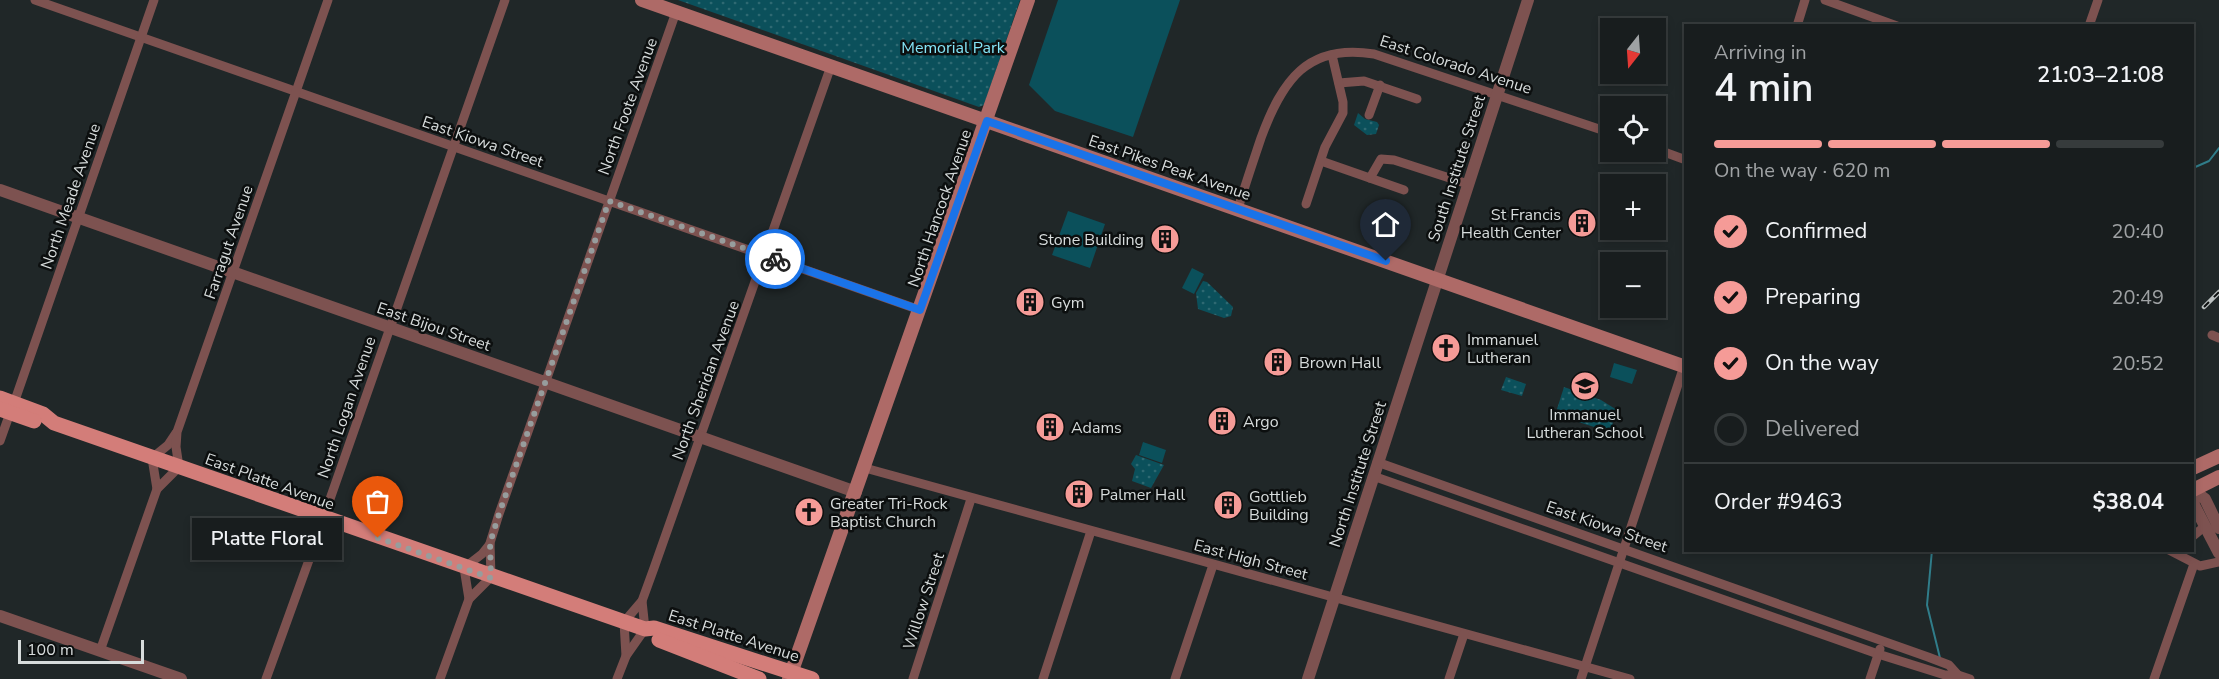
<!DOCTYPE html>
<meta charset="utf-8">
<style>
body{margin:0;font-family:"Nunito Sans",sans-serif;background:#212627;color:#f1f3f6;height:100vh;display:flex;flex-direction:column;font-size:22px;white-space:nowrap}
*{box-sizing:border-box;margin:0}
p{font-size:20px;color:#9fa2a4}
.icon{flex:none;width:33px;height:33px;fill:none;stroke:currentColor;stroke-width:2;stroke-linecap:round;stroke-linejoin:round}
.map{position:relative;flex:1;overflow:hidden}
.side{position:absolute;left:1684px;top:24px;width:510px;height:528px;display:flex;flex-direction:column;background:#181d1e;border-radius:0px;box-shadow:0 3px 9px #0003,0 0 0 2px #363b3c}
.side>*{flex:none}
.needle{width:39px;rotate:197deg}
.controls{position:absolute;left:1600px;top:18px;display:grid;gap:12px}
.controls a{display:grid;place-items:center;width:66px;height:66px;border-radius:0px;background:#181d1e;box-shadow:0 3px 9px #0003,0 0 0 2px #363b3c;font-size:30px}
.scale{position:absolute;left:18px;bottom:15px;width:126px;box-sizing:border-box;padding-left:6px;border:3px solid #d7dcdc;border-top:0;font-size:16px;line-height:21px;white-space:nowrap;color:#d7dcdc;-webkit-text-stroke:4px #0c0f0f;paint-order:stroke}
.pin{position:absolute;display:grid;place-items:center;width:51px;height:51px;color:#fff;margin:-62px -26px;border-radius:50% 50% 50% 0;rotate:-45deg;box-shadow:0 0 6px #0007}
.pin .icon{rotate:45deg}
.courier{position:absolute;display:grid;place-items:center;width:60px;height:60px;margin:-30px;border:4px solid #1a73e8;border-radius:50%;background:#fff;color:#222;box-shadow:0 2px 8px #0007}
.bubble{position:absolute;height:42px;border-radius:0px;background:#181d1e;box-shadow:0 3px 9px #0003,0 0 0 2px #363b3c;font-size:20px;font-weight:600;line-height:42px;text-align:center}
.summary em{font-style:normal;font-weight:600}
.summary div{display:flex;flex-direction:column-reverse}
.summary{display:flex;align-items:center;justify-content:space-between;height:102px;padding:0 30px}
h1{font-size:39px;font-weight:600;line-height:45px}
.bar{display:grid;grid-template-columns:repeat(4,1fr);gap:9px 6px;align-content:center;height:72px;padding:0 30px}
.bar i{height:8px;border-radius:4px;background:#363b3c}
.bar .current{background:#f59b97}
.bar p{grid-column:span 4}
.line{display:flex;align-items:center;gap:15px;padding:0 30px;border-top:2px solid #363b3c}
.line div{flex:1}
ol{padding:0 30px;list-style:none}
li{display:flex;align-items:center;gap:18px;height:66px}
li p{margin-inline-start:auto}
li .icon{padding:6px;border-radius:50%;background:#f59b97;color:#111;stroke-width:4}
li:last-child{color:#9fa2a4}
li i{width:33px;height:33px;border:3px solid #363b3c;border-radius:50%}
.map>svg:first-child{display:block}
</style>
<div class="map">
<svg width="2219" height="679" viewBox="0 0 2219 679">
<defs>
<pattern id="grass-dots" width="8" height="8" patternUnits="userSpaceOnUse" patternTransform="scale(1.5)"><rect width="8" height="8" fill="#0b505b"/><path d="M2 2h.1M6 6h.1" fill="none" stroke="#2e6972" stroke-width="1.8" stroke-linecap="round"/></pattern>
</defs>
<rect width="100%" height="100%" fill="#202728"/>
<!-- grass -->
<g fill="url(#grass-dots)">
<polygon points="678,0 1020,0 984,105 979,107"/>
<polygon points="1358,113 1365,119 1377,122 1379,125 1376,134 1367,135 1354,125"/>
<polygon points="1203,281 1207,282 1233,307 1231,316 1224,318 1198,309 1196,293"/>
<polygon points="1506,377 1526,384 1522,396 1501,390"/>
<polygon points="1564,387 1601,400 1617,410 1610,432 1569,419 1557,409"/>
<polygon points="1136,455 1164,465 1151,488 1132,481 1135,469 1131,464"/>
</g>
<!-- pitch -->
<g fill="#0b505b">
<polygon points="1058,0 1180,0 1133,137 1055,111 1029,85"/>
<polygon points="1068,211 1105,224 1090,268 1052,255"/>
<polygon points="1192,268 1204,274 1194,294 1182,288"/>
<polygon points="1614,363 1637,370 1632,384 1610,377"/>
<polygon points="1143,442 1166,450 1162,463 1139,455"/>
</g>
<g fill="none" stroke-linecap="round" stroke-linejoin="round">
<!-- stream -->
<g stroke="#307d8a" stroke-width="2">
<polyline points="2193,168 2209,161 2219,148"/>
<polyline points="1932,550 1927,605 1940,658"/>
</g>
<!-- minor -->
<g stroke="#7d5250" stroke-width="9">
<polyline points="35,0 920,310"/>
<polyline points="1825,0 1897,26"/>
<polyline points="1797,26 1805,0"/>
<polyline points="2089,26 2098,0"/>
<polyline points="1339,83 1364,81 1417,99"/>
<polyline points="1369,115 1380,85"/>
<polyline points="1656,149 1686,160"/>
<polyline points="1321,161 1404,190"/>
<polyline points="1370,178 1381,159 1394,160 1468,184"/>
<polyline points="1306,204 1325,147 1343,113 1343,102 1332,55"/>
<path d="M1238,209C1245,185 1253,162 1261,138C1282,81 1307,43 1374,54L1611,133"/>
<polyline points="2212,335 2219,338"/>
<polyline points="14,403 154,0"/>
<polyline points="0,441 10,413"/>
<polyline points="1377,462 1928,657 1949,665 1958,675"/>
<polyline points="865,468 1630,679"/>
<polyline points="1373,476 1878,654 1945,675 1958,675 1970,679"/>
<polyline points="157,489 152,458 168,445 176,433"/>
<polyline points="313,515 313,546"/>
<polyline points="323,519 505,0"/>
<polyline points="2193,536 2204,527 2211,530"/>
<polyline points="2169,550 2200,566 2219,562"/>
<polyline points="469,599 464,568 482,554 490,544"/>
<polyline points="100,651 157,489 179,467 176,447 177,432 328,0"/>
<polyline points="626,656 624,622 642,601 654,568 831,66"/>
<polyline points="266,679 313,549 334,522"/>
<polyline points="440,679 469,599 491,577 490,543 499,514 676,12"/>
<polyline points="617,679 626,656 645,629 642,601"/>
<polyline points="913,679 971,499"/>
<polyline points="1043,679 1091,531"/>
<polyline points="1175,679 1213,565"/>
<polyline points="1449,679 1464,634"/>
<polyline points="1581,679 1686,360"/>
<polyline points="1870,679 1880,649"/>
<polyline points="2154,679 2194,564"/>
</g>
<!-- tertiary -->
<g stroke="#7d5250" stroke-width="12">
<polyline points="0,190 856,492"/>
<polyline points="2193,489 2194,505 2219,553"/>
<polyline points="2193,490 2205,499 2219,528"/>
<polyline points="0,616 181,679"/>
<polyline points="1308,679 1528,0"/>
</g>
<!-- secondary -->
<g stroke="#ae6a67" stroke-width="14">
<polyline points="642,0 1686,367"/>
<polyline points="2193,468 2219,456"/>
<polyline points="2193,490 2219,477"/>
<polyline points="789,679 1028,0"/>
</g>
<!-- primary -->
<g stroke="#d37d79" stroke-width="15">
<polyline points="0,398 43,414 54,423 645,629 654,628 812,679"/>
<polyline points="0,409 34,421"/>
<polyline points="659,640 759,679"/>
</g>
<!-- rail casing -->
<g stroke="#bbc1c1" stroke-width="4.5">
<polyline id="rail" points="2204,307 2219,292"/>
</g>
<!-- rail -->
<use href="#rail" stroke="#0c0f0f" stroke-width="2" stroke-dasharray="7" stroke-linecap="butt"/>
</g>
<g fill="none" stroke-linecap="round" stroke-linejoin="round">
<!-- done -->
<polyline stroke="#979d9d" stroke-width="6" stroke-dasharray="0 10.8" points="378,538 491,578 490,543 499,514 609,201 775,259"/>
<!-- route -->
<polyline stroke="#1a73e8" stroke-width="8" points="775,259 920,310 987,121 1386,261"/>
</g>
<!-- icons -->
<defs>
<g id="building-disc" transform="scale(1.5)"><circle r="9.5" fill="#f59b97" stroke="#0c0f0f"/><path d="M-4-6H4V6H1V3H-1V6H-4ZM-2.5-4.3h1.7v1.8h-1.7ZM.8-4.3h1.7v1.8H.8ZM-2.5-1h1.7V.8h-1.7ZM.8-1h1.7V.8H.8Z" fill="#111"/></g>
<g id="church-disc" transform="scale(1.5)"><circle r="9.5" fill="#f59b97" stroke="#0c0f0f"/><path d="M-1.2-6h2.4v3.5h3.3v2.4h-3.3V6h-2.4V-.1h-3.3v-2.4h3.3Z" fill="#111"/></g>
<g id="school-disc" transform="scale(1.5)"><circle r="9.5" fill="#f59b97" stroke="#0c0f0f"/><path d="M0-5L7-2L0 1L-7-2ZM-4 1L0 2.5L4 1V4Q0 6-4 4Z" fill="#111"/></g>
</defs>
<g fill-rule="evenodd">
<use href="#building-disc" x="1582" y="223"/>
<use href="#building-disc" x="1165" y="239"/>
<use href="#building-disc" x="1030" y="302"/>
<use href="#church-disc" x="1446" y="348"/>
<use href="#building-disc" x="1278" y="362"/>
<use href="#school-disc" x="1585" y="386"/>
<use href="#building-disc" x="1222" y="421"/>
<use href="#building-disc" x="1050" y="427"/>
<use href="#building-disc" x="1079" y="494"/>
<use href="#building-disc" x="1228" y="505"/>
<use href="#church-disc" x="809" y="512"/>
</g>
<g text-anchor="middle" stroke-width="5" stroke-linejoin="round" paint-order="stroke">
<!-- park labels -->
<g font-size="16" fill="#85e6f8" stroke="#0c0f0f">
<text x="953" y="53">Memorial Park</text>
</g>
<!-- street labels -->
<g font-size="16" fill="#d7dcdc" stroke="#0c0f0f">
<text transform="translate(1456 64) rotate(18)" y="6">East Colorado Avenue</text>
<text transform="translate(627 106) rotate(-70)" y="6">North Foote Avenue</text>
<text transform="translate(483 141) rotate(19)" y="6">East Kiowa Street</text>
<text transform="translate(1170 167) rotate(19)" y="6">East Pikes Peak Avenue</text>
<text transform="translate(1456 168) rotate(-72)" y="6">South Institute Street</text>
<text transform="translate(70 196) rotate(-71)" y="6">North Meade Avenue</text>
<text transform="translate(939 208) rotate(-71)" y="6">North Hancock Avenue</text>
<text transform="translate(228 242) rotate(-71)" y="6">Farragut Avenue</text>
<text transform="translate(434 326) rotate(19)" y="6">East Bijou Street</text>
<text transform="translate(705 380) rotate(-70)" y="6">North Sheridan Avenue</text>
<text transform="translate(346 407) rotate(-71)" y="6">North Logan Avenue</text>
<text transform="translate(1357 474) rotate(-72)" y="6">North Institute Street</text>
<text transform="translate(270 481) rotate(20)" y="6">East Platte Avenue</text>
<text transform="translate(1607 526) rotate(19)" y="6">East Kiowa Street</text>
<text transform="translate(1251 559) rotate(15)" y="6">East High Street</text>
<text transform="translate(923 601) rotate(-72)" y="6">Willow Street</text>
<text transform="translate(734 635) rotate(18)" y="6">East Platte Avenue</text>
</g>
<!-- poi labels -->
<g font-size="16" fill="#d7dcdc" stroke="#0c0f0f" text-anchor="start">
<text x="1561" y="220" text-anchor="end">St Francis<tspan x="1561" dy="18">Health Center</tspan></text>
<text x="1144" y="245" text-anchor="end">Stone Building</text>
<text x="1051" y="308">Gym</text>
<text x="1467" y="345">Immanuel<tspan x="1467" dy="18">Lutheran</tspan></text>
<text x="1299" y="368">Brown Hall</text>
<text x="1585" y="420" text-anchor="middle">Immanuel<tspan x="1585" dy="18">Lutheran School</tspan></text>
<text x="1243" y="427">Argo</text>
<text x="1071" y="433">Adams</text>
<text x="1100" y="500">Palmer Hall</text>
<text x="1249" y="502">Gottlieb<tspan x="1249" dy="18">Building</tspan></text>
<text x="830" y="509">Greater Tri-Rock<tspan x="830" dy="18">Baptist Church</tspan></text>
</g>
</g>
</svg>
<div class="controls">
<a><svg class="needle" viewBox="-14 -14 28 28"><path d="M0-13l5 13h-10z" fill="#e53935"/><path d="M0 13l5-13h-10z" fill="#9fa2a4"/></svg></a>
<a><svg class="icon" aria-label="locate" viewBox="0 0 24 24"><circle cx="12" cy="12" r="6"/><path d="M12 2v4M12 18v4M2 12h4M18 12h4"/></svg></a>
<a>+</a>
<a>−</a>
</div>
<div class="scale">100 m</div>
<div class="pin" style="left:378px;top:538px;background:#ea580c"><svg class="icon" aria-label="bag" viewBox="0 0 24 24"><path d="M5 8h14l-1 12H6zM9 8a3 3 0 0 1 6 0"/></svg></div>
<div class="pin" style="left:1386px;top:261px;background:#1f2937"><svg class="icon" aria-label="home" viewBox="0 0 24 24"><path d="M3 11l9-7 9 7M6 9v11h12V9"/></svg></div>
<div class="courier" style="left:775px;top:259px"><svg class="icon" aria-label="bike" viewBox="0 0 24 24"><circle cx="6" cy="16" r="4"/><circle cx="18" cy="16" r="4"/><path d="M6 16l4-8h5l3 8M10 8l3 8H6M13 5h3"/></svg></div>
<div class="bubble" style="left:192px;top:518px;width:150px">Platte Floral</div>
<section class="side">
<div class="summary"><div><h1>4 min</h1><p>Arriving in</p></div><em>21:03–21:08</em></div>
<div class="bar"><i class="current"></i><i class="current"></i><i class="current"></i><i></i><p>On the way · 620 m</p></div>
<ol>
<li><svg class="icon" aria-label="check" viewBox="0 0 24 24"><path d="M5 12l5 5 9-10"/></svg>Confirmed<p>20:40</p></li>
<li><svg class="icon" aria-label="check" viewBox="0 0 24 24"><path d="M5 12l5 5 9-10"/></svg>Preparing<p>20:49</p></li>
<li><svg class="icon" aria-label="check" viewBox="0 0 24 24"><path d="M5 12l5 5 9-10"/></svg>On the way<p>20:52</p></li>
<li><i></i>Delivered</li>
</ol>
<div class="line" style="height:78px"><div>Order #9463</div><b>$38.04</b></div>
</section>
</div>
